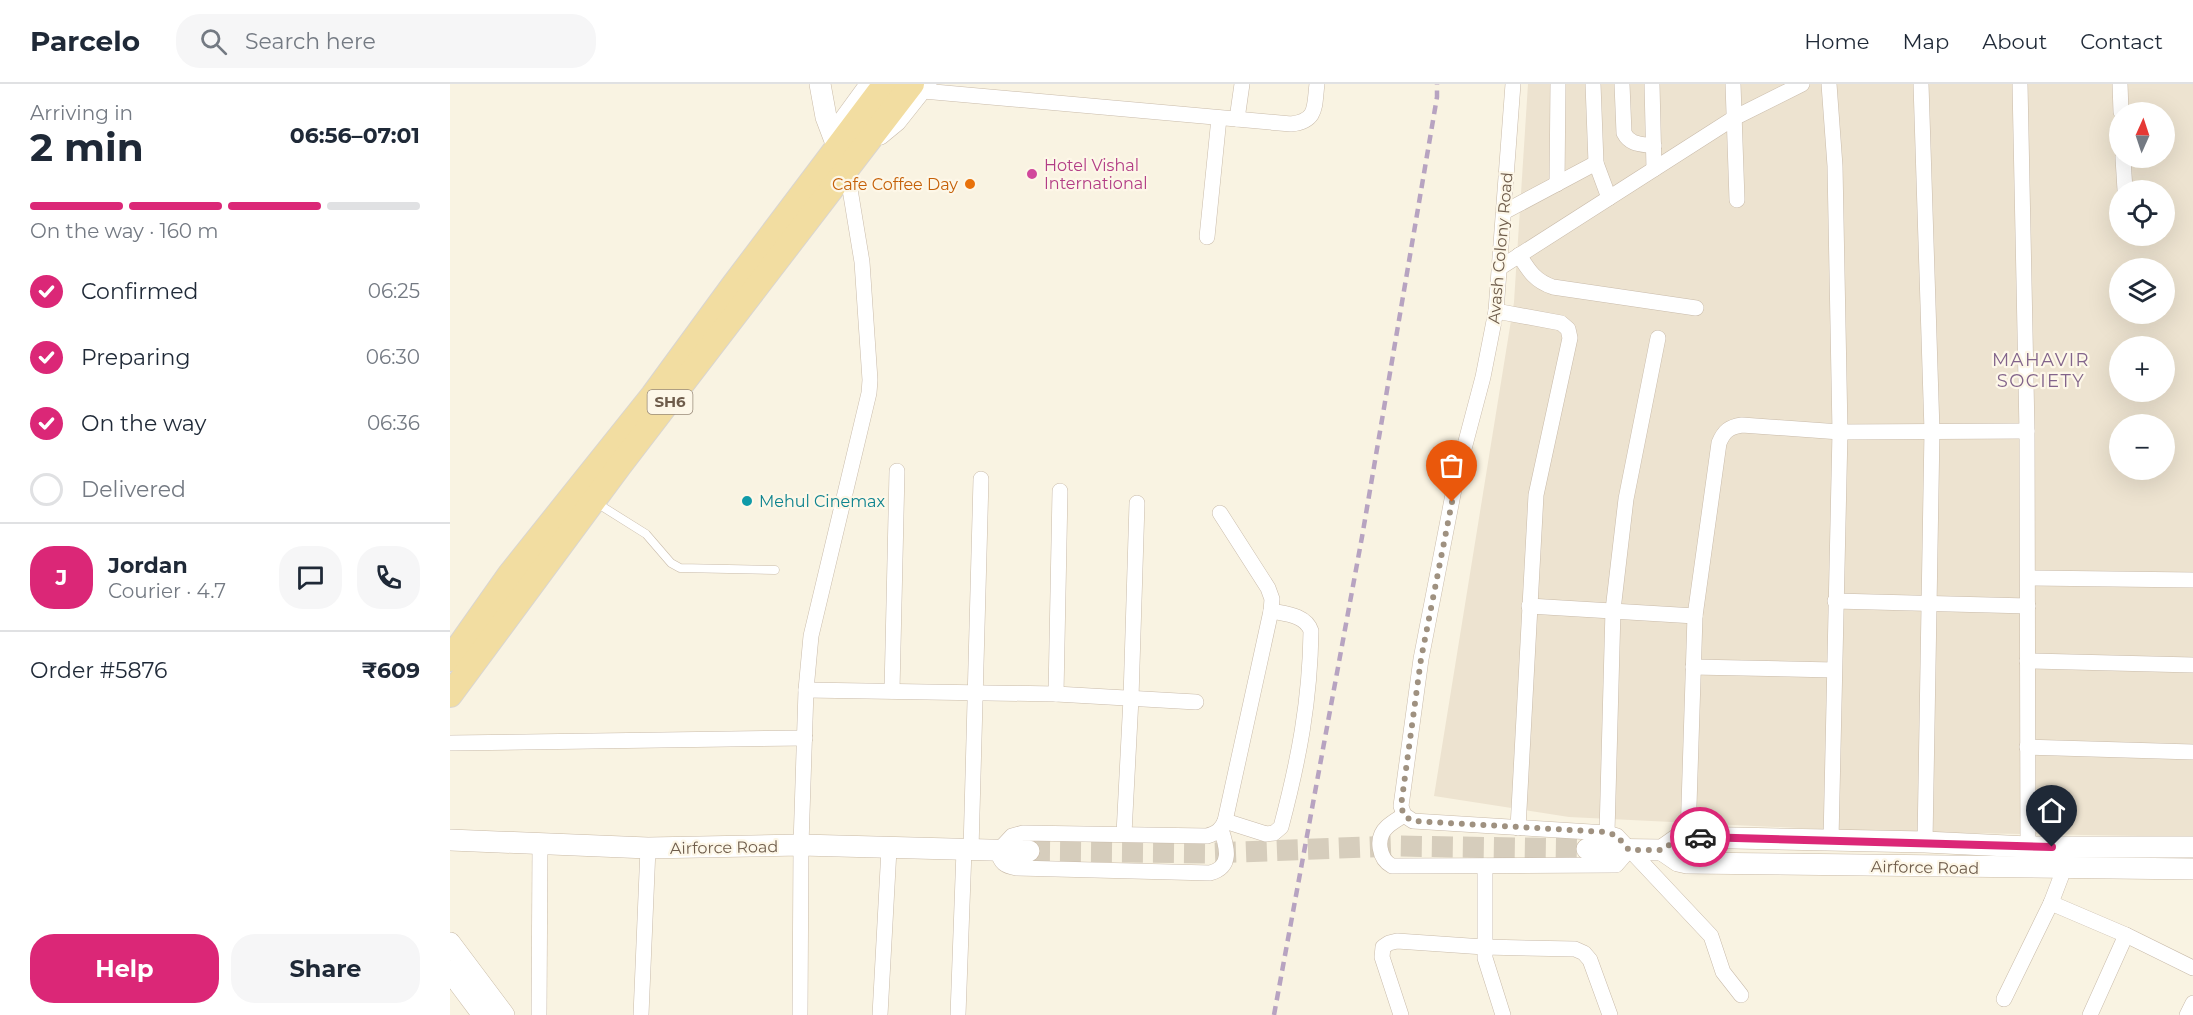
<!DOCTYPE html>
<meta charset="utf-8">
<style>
body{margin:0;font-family:Montserrat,sans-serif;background:#f6f6f7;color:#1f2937;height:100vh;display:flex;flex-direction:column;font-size:22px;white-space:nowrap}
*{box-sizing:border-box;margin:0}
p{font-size:20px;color:#747a83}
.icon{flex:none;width:33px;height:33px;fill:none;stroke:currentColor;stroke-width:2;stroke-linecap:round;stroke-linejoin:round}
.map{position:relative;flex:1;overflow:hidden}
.details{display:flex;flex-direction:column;background:#fff;width:450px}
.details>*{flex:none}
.needle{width:39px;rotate:3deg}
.tools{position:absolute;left:1659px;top:18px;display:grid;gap:12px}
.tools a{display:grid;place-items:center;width:66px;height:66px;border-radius:50%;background:#fff;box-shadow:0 6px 24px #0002;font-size:30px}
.pin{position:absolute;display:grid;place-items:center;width:51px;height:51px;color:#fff;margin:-62px -26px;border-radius:50% 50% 50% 0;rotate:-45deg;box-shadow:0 0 6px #0007}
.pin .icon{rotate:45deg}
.courier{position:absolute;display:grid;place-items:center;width:60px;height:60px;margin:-30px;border:4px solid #db2777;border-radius:50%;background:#fff;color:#222;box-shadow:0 2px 8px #0007}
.head em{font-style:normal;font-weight:700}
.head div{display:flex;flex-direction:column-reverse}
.head{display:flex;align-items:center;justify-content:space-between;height:102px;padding:0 30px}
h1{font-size:39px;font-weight:700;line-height:45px}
.bar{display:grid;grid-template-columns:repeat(4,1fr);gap:9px 6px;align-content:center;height:72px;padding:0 30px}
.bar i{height:8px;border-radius:4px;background:#e0e1e3}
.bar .selected{background:#db2777}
.bar p{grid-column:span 4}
.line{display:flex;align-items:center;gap:15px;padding:0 30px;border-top:2px solid #e0e1e3}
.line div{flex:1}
.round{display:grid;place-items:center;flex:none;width:63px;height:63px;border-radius:24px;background:#f6f6f7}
ol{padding:0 30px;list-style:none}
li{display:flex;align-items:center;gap:18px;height:66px}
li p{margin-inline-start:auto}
li .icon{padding:6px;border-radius:50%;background:#db2777;color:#fff;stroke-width:4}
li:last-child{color:#747a83}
li i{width:33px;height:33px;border:3px solid #e0e1e3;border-radius:50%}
.action{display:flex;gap:12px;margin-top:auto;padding:12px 30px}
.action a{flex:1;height:69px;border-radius:24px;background:#db2777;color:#fff;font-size:24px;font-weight:700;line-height:69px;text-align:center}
.action a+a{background:#f6f6f7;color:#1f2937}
header{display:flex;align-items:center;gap:36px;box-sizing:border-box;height:84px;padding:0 30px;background:#fff;border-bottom:2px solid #e0e1e3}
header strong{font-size:28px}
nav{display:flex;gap:33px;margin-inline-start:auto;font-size:21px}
.search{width:420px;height:54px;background:#f6f6f7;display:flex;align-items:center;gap:15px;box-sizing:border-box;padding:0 21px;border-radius:24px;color:#747a83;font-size:22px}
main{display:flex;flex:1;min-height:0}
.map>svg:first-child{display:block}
</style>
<header>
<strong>Parcelo</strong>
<div class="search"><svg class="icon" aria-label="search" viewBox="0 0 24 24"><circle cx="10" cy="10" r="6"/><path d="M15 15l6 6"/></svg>Search here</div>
<nav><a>Home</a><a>Map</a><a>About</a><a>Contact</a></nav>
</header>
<main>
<section class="details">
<div class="head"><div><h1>2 min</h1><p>Arriving in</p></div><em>06:56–07:01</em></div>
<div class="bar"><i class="selected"></i><i class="selected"></i><i class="selected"></i><i></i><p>On the way · 160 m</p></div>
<ol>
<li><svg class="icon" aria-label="check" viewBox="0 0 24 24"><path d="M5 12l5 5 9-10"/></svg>Confirmed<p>06:25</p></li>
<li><svg class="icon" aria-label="check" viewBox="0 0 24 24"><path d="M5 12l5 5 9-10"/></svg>Preparing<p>06:30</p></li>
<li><svg class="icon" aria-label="check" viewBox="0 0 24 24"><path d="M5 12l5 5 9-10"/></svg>On the way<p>06:36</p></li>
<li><i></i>Delivered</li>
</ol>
<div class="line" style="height:108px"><b class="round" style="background:#db2777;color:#fff">J</b><div><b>Jordan</b><p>Courier · 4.7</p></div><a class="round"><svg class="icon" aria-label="chat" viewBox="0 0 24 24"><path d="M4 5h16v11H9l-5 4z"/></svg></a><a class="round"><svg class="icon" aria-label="phone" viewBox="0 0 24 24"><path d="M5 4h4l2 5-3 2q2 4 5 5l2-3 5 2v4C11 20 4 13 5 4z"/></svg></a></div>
<div class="line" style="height:78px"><div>Order #5876</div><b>₹609</b></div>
<div class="action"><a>Help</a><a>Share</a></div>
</section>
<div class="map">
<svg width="1743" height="931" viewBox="0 0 1743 931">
<rect width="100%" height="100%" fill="#f9f3e2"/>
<!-- residential -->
<path fill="#ede3d0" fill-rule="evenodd" d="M1078,0H1743V753L1410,747L1119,733L984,712L1064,218ZM1670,28H1714V74H1670ZM1670,106H1714V152H1670ZM1670,184H1714V230H1670ZM1670,262H1714V308H1670ZM1670,340H1714V386H1670Z"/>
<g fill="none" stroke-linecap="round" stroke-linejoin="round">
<!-- secondary-tunnel -->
<polyline stroke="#d6cdbc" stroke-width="21" stroke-dasharray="21 10" stroke-linecap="butt" points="579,767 763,769 943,762 1137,765"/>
<!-- lane casing -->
<g stroke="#c9bbaa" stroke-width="9">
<polyline id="lane" points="145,418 196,450 221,479 230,484 325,486"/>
</g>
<!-- street casing -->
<g stroke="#c9bbaa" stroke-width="16">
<g id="street">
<polyline points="1063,0 1046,227 1033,293 1006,395 971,575 951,722 954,731 963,737 1157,749 1167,752 1261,852 1273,888 1291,911"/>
<polyline points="1143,0 1146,79 1159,114"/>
<path d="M1172,0L1174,49C1180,61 1191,60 1204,62"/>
<polyline points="1202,0 1204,85"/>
<polyline points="1283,0 1287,116"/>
<polyline points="1379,0 1385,82 1390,348 1381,756"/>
<polyline points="1471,0 1482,347 1475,758"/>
<polyline points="1570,0 1577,347 1578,771"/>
<polyline points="1670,0 1671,28"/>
<path d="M473,7L841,40C868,37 864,22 867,0"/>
<polyline points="787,35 792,0"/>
<polyline points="382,48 417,0"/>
<polyline points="431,53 448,39 479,0"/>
<polyline points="1673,74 1675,106"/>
<polyline points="1107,100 1108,0"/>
<polyline points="1054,128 1146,79"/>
<polyline points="757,153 769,34"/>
<path d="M1069,171C1079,187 1085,197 1103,203L1246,224"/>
<polyline points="1051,183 1284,34 1352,0"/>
<polyline points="1046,227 1111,239 1118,245 1120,254 1086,411 1068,744"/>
<path d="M770,429L818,504L822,515L821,527L775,737C771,746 767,749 757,752L573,749L562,752L548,767C550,779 555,782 567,784L760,789C783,783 777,763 771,745"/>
<polyline points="1578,494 1743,496"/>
<polyline points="1385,517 1578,522"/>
<polyline points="1079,522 1245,532"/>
<polyline points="1577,577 1743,581"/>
<polyline points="1243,583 1384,586"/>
<polyline points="356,606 606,610 746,618"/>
<polyline points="442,607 447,387"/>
<polyline points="606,610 610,407"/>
<polyline points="0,659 355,654"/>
<polyline points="1577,663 1743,668"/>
<path d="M954,731C948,735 941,739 937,743C925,754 929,775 942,782L1166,781L1179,766"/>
<path d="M775,737L816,750L824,749L831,743C849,675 860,617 861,547C856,531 836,530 821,527"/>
<polyline points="1157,749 1163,526 1176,415 1208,254"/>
<polyline points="674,750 681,614 687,419"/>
<path d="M1238,753L1245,532L1269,359C1274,347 1279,343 1292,341L1390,348L1577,347"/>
<polyline points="521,766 531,395"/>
<polyline points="1035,782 1035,874 1053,931"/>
<polyline points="1601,819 1676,851 1743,884"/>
<polyline points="1554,915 1601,819 1614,785"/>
<polyline points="89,931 90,761"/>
<polyline points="191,931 198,764"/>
<polyline points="350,931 351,761 356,606 361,552 419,309 420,296 412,178 397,87"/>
<polyline points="430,931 439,765"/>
<polyline points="508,931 514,766"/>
<polyline points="951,931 932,873 933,863 939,859 947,857 1034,863 1125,865 1134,869 1140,876 1160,931"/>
<polyline points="1640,931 1676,851"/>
<polyline points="1737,931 1743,919"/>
</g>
</g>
<!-- secondary casing -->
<g stroke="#c9baa6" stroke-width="22">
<g id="secondary">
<polyline points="370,0 376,33 387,62"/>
<polyline points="0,756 198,764 351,761 579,767"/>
<polyline points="1137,765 1212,766 1229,754 1238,753 1475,758 1578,763 1743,763"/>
<polyline points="1212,766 1228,777 1237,779 1743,785"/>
<polyline points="0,859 54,931"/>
<polyline points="0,887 33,931"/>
</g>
</g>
<!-- primary casing -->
<g stroke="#d9d5d0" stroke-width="26">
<g id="primary">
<polyline points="0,575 60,490 203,311 282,203 435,0"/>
<polyline points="0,611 170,381 462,0"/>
</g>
</g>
<!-- lane -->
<use href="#lane" stroke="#fff" stroke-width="8"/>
<!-- street -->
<use href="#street" stroke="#fff" stroke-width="15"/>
<!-- secondary -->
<use href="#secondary" stroke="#fff" stroke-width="21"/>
<!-- primary -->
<use href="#primary" stroke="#f2dda1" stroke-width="24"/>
<!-- rail -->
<polyline stroke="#b7a3c1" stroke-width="4.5" stroke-dasharray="9 6" stroke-linecap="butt" points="824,931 912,453 987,13 987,0"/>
</g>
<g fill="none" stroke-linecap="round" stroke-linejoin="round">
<!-- done -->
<polyline stroke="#9f9180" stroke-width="6" stroke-dasharray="0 10.8" points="1002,418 971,575 951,722 954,732 963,737 1156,748 1167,752 1179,766 1212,766 1229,754 1250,753"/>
<!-- route -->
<polyline stroke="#db2777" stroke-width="8" points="1250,753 1602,763"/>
</g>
<!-- markers -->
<circle fill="#d1479c" stroke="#fdf7e8" stroke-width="2" cx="582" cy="90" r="6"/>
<circle fill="#e8710a" stroke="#fdf7e8" stroke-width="2" cx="520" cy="100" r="6"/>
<circle fill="#0f9aa8" stroke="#fdf7e8" stroke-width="2" cx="297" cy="417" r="6"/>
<g text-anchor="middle" stroke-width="4.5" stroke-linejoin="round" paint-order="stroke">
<!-- shield labels -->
<rect fill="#fdf7e8" stroke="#998a7a" stroke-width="1.5" x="197.5" y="306" width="45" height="24" rx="4.5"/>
<g font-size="15" font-weight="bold" fill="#6e5c4b">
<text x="220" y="323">SH6</text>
</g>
<!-- hotel labels -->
<g font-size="16" fill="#b23c85" stroke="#fdf7e8" text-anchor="start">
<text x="594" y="87">Hotel Vishal<tspan x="594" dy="18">International</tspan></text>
</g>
<!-- food labels -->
<g font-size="16" fill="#c56008" stroke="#fdf7e8" text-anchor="end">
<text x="508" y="106">Cafe Coffee Day</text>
</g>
<!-- street labels -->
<g font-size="16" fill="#6e5c4b" stroke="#fdf7e8">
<text transform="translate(1050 164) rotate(-85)" y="6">Avash Colony Road</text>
<text transform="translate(274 763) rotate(-1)" y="6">Airforce Road</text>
<text transform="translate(1475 783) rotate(1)" y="6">Airforce Road</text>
</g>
<!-- culture labels -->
<g font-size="16" fill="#0d838f" stroke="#fdf7e8" text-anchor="start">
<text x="309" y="423">Mehul Cinemax</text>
</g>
<!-- neighbourhood labels -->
<g font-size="18" letter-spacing="1.5" fill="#82648b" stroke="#fdf7e8">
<text x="1591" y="282">MAHAVIR<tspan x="1591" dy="21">SOCIETY</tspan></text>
</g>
</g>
</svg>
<div class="tools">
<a><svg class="needle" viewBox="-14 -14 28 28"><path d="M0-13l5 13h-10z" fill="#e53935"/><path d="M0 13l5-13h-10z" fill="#747a83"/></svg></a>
<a><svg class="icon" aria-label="locate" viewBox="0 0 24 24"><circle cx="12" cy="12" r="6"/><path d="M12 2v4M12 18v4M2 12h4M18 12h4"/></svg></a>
<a><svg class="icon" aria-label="layers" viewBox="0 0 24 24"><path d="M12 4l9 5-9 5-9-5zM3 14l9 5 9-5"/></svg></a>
<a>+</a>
<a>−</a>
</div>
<div class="pin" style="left:1002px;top:418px;background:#ea580c"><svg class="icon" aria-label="bag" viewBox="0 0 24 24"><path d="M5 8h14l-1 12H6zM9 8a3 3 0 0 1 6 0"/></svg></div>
<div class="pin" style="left:1602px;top:763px;background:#1f2937"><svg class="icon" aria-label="home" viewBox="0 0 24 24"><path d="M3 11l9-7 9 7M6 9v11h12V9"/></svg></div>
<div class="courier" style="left:1250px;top:753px"><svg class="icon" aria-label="car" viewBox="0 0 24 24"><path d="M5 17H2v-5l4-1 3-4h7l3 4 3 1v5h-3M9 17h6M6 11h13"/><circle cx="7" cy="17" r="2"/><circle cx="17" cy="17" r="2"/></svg></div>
</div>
</main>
